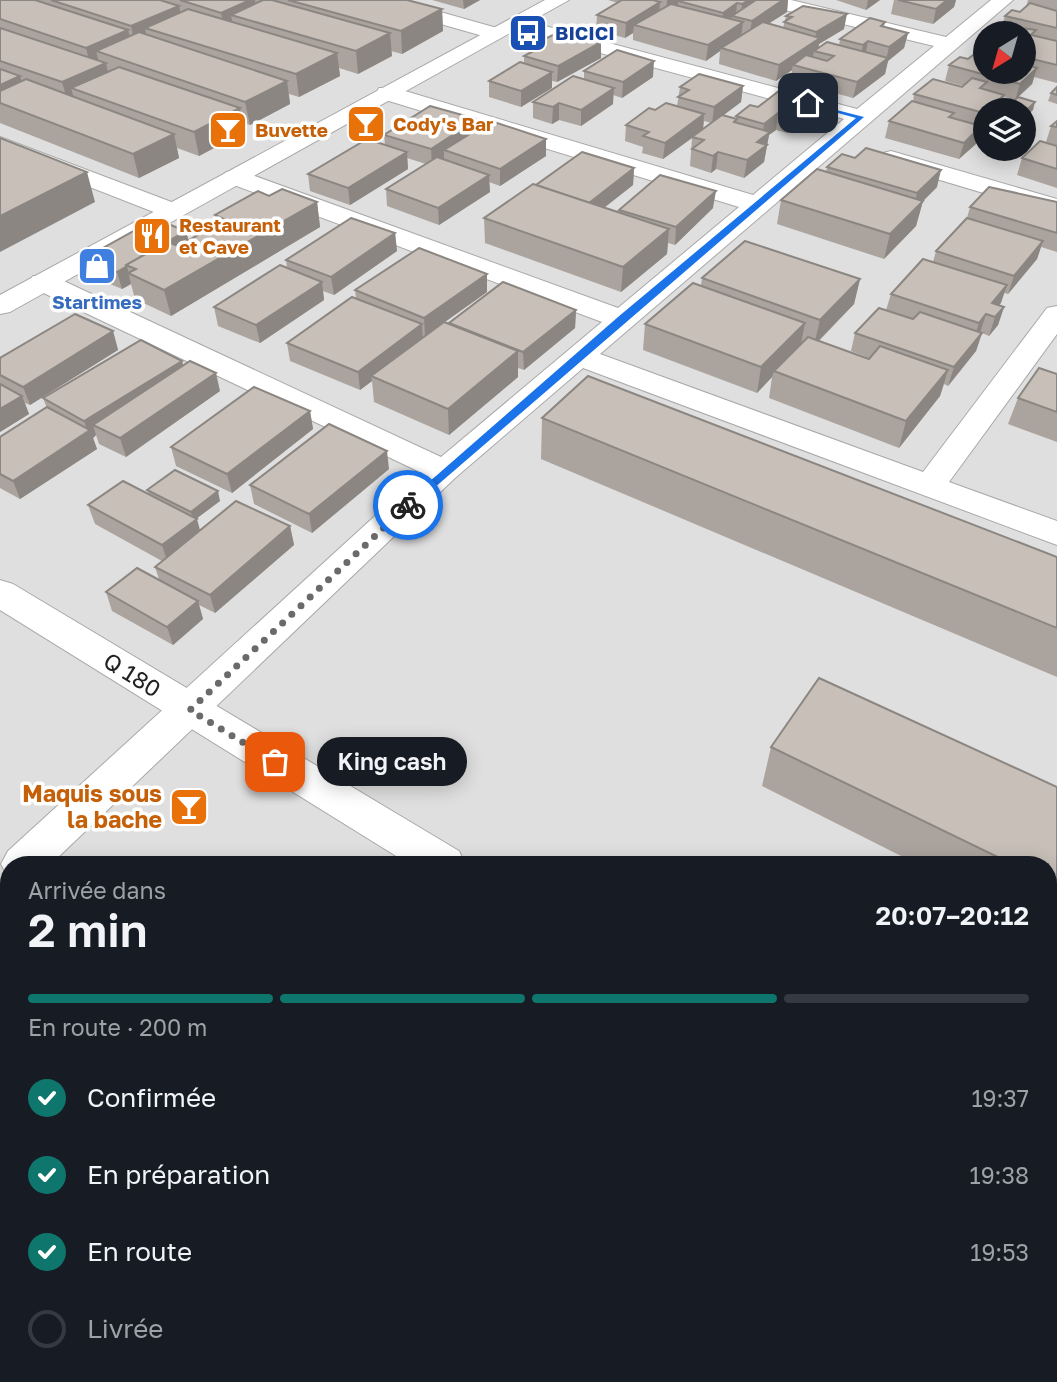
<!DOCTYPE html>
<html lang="fr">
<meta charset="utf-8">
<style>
body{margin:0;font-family:"Golos Text",sans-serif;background:#20242c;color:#f1f3f6;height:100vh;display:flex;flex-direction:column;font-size:26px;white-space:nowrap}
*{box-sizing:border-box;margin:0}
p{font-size:23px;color:#9ea1a6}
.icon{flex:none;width:38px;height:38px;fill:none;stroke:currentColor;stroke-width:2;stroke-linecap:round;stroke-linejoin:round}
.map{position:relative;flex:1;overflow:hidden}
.side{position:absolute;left:0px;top:856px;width:1057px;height:527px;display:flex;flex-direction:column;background:#171b24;border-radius:28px 28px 0 0;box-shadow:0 4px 18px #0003}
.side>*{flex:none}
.needle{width:46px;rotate:217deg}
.buttons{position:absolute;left:973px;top:21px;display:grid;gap:14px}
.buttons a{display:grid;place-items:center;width:63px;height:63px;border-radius:50%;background:#171b24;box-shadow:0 4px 18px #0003;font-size:35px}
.pin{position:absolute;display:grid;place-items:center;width:60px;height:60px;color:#fff;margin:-30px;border-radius:14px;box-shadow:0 4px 10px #0006}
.courier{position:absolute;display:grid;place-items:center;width:70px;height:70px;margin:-35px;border:5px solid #1a73e8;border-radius:50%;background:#fff;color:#222;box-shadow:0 2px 9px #0007}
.bubble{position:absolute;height:49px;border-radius:24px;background:#171b24;box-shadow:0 4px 18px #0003;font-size:23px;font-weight:600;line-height:49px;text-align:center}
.head em{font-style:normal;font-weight:600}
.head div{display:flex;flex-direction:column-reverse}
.head{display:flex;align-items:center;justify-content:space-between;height:119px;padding:0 28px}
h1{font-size:46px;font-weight:600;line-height:52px}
.bar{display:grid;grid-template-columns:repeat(4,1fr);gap:10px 7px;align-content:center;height:84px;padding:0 28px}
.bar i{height:9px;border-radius:5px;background:#363941}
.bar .active{background:#0f766e}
.bar p{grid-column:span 4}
ol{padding:0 28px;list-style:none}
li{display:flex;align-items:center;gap:21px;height:77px}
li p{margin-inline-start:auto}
li .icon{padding:7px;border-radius:50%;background:#0f766e;color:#fff;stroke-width:4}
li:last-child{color:#9ea1a6}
li i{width:38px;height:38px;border:4px solid #363941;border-radius:50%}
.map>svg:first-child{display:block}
</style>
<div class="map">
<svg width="1057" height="1382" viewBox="0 0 1057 1382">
<rect width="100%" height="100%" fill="#f2efe9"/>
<!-- residential -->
<path fill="#e0dfdf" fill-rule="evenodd" d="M0,0H1057V1382H0ZM985,33H1024V72H985ZM985,110H1024V149H985ZM9,864H1048V1374H9Z"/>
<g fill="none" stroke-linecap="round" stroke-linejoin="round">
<!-- minor casing -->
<g stroke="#a9a9a9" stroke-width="2">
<g id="minor">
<polygon points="367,0 398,0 504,30 507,34 497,40 370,4"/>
<polygon points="757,0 791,0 946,37 991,0 1013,0 600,354 923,472 1047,308 1057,306 1057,334 949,482 1057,521 1057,545 583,368 455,478 51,864 9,864 8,877 1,864 8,851 422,473 33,288 29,282 33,276 53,276 441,457 602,322 226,182 223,177 226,172 244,172 618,308 739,207 379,98 376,93 379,88 395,88 753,195 844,119 508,28 505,24 515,18 857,109 934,46 760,4"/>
<polygon points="0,137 182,206 186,211 182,216 164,216 0,152"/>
<polygon points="891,151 1057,199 1057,215 883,163 879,158 883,153"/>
</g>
</g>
<!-- tertiary casing -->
<g stroke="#a9a9a9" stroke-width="2">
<g id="tertiary">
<polygon points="545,0 569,0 10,312 0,314 0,295"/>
<polygon points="0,580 13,584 459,851 465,864 409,864 0,610"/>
<polygon points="1048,1206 1057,1210 1057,1265 1048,1261"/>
<polygon points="341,1374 400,1374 396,1382 337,1382"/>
</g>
</g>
<!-- minor -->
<use href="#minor" fill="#fff" fill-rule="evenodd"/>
<!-- tertiary -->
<use href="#tertiary" fill="#fff" fill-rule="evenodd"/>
</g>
<!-- wall -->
<g fill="#aba49e" fill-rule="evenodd">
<polygon points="0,0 407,0 442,9 443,31 402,54 391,51 392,56 358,74 339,68 340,76 299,97 289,94 290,104 250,125 243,123 244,132 199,156 177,148 179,158 139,178 0,123"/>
<polygon points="432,0 480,0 464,9"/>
<polygon points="608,0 788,0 787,12 768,24 783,28 786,16 844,29 819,44 819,47 839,45 840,39 885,22 884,27 908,33 904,48 888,61 885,74 853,98 791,81 792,70 776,81 719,64 720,51 706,61 633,40 633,33 625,38 596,30 597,15 618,3"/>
<polygon points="836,0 880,0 866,10"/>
<polygon points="894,0 956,0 954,7 933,24 891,14"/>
<polygon points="1028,0 1057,0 1057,83 1034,77 1032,84 1015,100 1004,97 1000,110 985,110 985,125 980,129 977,143 959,159 885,138 889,121 913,102 914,94 963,86 945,81 949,65 968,59 974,54 976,46 985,38 985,72 1024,72 1024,33 1002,25 1005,16 1020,12 1026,7"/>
<polygon points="601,42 601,58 557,82 552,81 552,88 521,107 489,97 489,81 524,63 524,56 534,50 534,44"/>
<polygon points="584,71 653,77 622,98 613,95 613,104 581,126 559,120 552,124 533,118 533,102 584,80"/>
<path d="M743,86L741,102L723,115L736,119V116L758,107L809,115L787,133L776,130L769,135L764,162L744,178L716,169L711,173L690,166L692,138L663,159L642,153L643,147L625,141L626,125L655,110L677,106L680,87ZM704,121L711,123L703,129Z"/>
<polygon points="1057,87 1057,104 1048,101 1051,93"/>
<polygon points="1057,121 1057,188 1017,175 1022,158 1046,142 1051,126"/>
<polygon points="477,130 546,139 546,156 500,186 489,182 490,192 439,225 387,206 386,189 426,164 407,158 408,169 350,205 310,191 308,174 385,145 384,135"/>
<polygon points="827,167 937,187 923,201 916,226 884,259 777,224 781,200 826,172"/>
<polygon points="634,168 633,185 604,208 619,213 619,210 713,208 675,245 668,243 667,254 621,292 485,243 484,218 536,185"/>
<polygon points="269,196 317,202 320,227 171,316 135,299 131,284 122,289 91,276 85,258 186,231 188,240 217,225 215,215"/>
<polygon points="1057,202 1057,252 1041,247 1037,259 1008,294 1004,293 999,305 1004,307 998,325 989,336 982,333 976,351 948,386 944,384 940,396 899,448 769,398 772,377 757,393 643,350 645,324 701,286 702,278 860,279 854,304 819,341 869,359 869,358 851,351 855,333 886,310 891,294 933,262 936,251 967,218 970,207"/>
<polygon points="395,233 397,251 334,295 323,291 324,300 260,343 218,326 214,307 287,268 286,260"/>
<polygon points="355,290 487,292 445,322 449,324 449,323 576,310 575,328 524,370 518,368 518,377 449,435 374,402 372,381 360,390 290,361 287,343 356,298"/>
<polygon points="113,331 118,350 30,405 25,403 29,414 0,432 0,358"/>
<polygon points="182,361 183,366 220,391 126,457 99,444 96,435 93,438 97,449 20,499 0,488 0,437 47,408 43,398"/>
<polygon points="1057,374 1057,442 1008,424 1018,398"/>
<polygon points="310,411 313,429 232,493 176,466 171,447"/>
<polygon points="542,418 1057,557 1057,677 541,459"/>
<polygon points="389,469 312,533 254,504 250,485"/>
<polygon points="147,490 220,501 196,519 200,531 290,526 294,545 215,613 199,605 203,619 173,645 112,611 106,592 159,579 155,567 162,561 95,524 88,505 149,494"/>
<polygon points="771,747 1057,787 1057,935 1048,931 1048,864 917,864 762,786"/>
<polygon points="0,974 9,981 9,1076 0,1069"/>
<polygon points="457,1374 567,1374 563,1382 452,1382"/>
</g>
<!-- shaded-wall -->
<g fill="#8b8681">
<polygon points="250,0 255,0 258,20 231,15 234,31 225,35 221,13"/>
<polygon points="463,0 480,0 464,9"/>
<polygon points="667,0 689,0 678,1 678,7 666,15"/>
<polygon points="749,0 759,0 741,18 742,4"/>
<polygon points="783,0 788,0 787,12 749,36 752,21"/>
<polygon points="868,0 880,0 866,10"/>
<polygon points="947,0 956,0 954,7 933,24 936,9"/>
<polygon points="660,2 659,17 634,25 633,33 625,38 626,23"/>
<polygon points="737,3 736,17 732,16 731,21 721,28 723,13"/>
<polygon points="179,6 184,28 145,28 148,43 136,48 131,26"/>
<polygon points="442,9 443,31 402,54 401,31"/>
<polygon points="847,14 844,29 819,44 818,52 814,51 813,57 793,65 792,70 776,81 779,65 815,41 816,32"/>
<polygon points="743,22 741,38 721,48 720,51 706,61 708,45"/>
<polygon points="128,30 134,53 96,51 100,66 106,63 111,86 71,88 75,102 69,106 62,82 91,69 86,48"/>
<polygon points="390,33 392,56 358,74 356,51"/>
<polygon points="908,33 904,48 888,61 885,74 853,98 857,82 886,60 889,47"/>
<polygon points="868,41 865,57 860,61 863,45"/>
<polygon points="601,42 601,58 557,82 558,66"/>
<polygon points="337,53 340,76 299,97 296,74"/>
<polygon points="654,61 653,77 622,98 623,82"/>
<polygon points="1037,68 1032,84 1015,100 1020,84"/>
<polygon points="552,72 552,88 521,107 521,91"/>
<polygon points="20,76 27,99 0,103 0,85"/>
<polygon points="287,81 290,104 250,125 245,102"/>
<polygon points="743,86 741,102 712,124 714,107"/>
<polygon points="614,88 613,104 581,126 581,110"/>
<polygon points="1004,95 1000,110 988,110"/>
<polygon points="812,99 809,115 787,133 789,116"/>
<polygon points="1035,102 1033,110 1024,119 1024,113"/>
<polygon points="559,103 559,120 552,124 553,107"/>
<polygon points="240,108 244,132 199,156 194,132"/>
<polygon points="985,112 985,125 980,129 977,143 959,159 964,143 981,127"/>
<polygon points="778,113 776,130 769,135 764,162 744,178 747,160 757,142 762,138 764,124"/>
<polygon points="704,114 703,130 663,159 665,143"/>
<polygon points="477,119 477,136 444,150 444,158 432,166 431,149"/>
<polygon points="174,134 179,158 139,178 133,154"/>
<polygon points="546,139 546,156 500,186 500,169"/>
<polygon points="407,152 408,169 350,205 348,188"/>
<polygon points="718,152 716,169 711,173 713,156"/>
<polygon points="634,168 633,185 587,221 587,204"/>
<polygon points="941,170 937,187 923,201 916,226 884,259 890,234 913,211 917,193"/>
<polygon points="87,172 95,202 0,252 0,216"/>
<polygon points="489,175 490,192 439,225 438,208"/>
<polygon points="716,191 713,208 675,245 676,227"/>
<polygon points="317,202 320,227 171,316 164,290"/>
<polygon points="669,229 667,254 621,292 623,267"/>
<polygon points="186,231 191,249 136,269 128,265"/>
<polygon points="395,233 397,251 334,295 331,277"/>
<polygon points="1043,241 1037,259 1008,294 1014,276"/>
<polygon points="127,266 131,284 122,289 117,272"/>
<polygon points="487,274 487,292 425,336 424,318"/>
<polygon points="860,279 854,304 814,345 820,320"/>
<polygon points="322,282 324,300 260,343 256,325"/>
<polygon points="1007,285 1001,303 990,316 992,303"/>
<polygon points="1004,307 998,325 989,336 995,317"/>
<polygon points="576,310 575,328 524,370 523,352"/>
<polygon points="986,314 980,333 973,341 979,323"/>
<polygon points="805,323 800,349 774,371 772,377 757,393 761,367"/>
<polygon points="422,324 423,342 371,376 372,381 360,390 358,372"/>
<polygon points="113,331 118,350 30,405 23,387"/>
<polygon points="982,333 976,351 948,386 954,367"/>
<polygon points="518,351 518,377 449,435 448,409"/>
<polygon points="182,361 186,379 93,425 96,435 93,438 97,449 20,499 13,481 88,432 84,421"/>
<polygon points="948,370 940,396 899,448 906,421"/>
<polygon points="216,373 220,391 126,457 120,438"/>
<polygon points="22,396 29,414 0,432 0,409"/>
<polygon points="310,411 313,429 232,493 227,474"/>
<polygon points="387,451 389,469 312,533 309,514"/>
<polygon points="218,491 220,501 193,521 191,512"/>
<polygon points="197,519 202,538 168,564 162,545"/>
<polygon points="290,526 294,545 215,613 210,595"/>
<polygon points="198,601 203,619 173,645 167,627"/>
<polygon points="6,1250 9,1252 9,1272 0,1281 0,1256"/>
<polygon points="114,1374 119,1374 127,1381 126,1382 107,1382"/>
<polygon points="563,1374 567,1374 563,1382 559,1382"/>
</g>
<!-- building -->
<g fill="#c7bfb8" stroke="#8b8681" stroke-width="2">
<polygon points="0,0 35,0 128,30 86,48 0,19"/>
<polygon points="51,0 160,0 179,6 131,26"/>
<polygon points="180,0 250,0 221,13"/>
<polygon points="263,0 272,0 390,33 356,51 231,15"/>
<polygon points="288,0 407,0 442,9 401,31"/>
<polygon points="622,0 653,0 660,2 626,23 597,15"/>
<polygon points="680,0 749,0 742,4 737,3 723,13 678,1"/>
<polygon points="756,0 783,0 752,21 732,16"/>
<polygon points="898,0 947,0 936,9"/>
<polygon points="1030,3 1057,11 1057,28 1005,16 1012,10 1020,12"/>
<polygon points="671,4 743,22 708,45 634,25"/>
<polygon points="803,6 847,14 816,32 784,22 792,17 786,16"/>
<polygon points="188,9 337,53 296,74 145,28"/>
<polygon points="870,18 885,22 881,26 908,33 889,47 868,41 863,45 840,39"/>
<polygon points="763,22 820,38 779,65 721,48"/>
<polygon points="1000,25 1036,30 1031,35 1057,41 1057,65 1024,57 1024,33 990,33"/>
<polygon points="0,28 106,63 62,82 0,61"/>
<polygon points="139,32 287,81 245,102 96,51"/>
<polygon points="555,34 601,42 558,66 524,56 541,47 534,44"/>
<polygon points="985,38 985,48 976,46"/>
<polygon points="827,42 888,58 857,82 793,65 806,55 827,61 834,56 814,51"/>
<polygon points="617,50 654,61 623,82 584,71"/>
<polygon points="978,51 985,53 985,72 1024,72 1024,64 1037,68 1020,84 949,65 960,57 968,59"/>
<polygon points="520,62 552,72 521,91 489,81"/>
<polygon points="119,67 240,108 194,132 71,88"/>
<polygon points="0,69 20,76 0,85"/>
<polygon points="699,74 743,86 714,107 678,97 689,90 680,87"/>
<polygon points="573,76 614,88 581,110 559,103 553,107 533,102"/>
<polygon points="972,78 987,82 980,88 1004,95 988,110 985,110 984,113 914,94 933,79 962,87"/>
<polygon points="26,79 174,134 133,154 0,103 0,91"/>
<polygon points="1057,87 1057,95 1051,93"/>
<polygon points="780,90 812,99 789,116 778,113 764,124 736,116 750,105 758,107"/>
<polygon points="1018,97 1035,102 1024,113 1024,110 1004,110"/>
<polygon points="912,101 954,113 949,117 981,126 964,143 889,121"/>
<polygon points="666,103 704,114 665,143 643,136 649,132 626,125 649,108 655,110"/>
<polygon points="430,106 477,119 431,149 384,135"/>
<polygon points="722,115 737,119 734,122 770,132 757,142 767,145 747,160 718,152 713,156 692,149 704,140 692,137"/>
<polygon points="491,121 546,139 500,169 444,150"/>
<polygon points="1057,121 1057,127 1051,126"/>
<polygon points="0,138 87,172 0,216"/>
<polygon points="367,139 407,152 348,188 308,174"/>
<polygon points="1040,141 1057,146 1057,169 1022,158"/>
<polygon points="866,148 941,170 917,193 827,167 842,154 855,158"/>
<polygon points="582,152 634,168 589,203 536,185"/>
<polygon points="437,157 489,175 438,208 386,189"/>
<polygon points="817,169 923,201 890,234 781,200"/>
<polygon points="660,175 716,191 676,227 619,210"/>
<polygon points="533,184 669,229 623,267 484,218"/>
<polygon points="989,187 1057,202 1057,233 970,207"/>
<polygon points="282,189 317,202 164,290 128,273 136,269 126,265 167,242 178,246 226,220 215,215 258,191 269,196"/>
<polygon points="351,218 395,233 331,277 286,260"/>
<polygon points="967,218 1043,241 1014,276 936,251"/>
<polygon points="155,219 186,231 126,265 127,266 117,272 85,258"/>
<polygon points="745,241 860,279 820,320 702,278"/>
<polygon points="419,248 487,274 424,318 355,290"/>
<polygon points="923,259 1007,285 992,303 1004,307 995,317 986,314 979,323 891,294"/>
<polygon points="280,265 322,282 256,325 214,307"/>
<polygon points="503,282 576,310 523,352 449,323"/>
<polygon points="693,283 805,323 761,367 645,324"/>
<polygon points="352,297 422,324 358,372 287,343"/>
<polygon points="879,308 913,319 920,312 982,333 954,367 855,333"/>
<polygon points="75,314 113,331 23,387 0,375 0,358"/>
<polygon points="444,322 518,351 448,409 371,376"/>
<polygon points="808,337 869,359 880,346 948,370 906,421 774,371"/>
<polygon points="141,340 182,361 84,421 43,398"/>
<polygon points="190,361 216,373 120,438 93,425"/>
<polygon points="1039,368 1057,374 1057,412 1018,398"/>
<polygon points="588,376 1057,557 1057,628 542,418"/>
<polygon points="0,384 22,396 0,409"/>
<polygon points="254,387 310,411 227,474 171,447"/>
<polygon points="47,407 90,430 13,481 0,474 0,437"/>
<polygon points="329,424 387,451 309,514 250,485"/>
<polygon points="175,470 218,491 191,512 147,490"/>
<polygon points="123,481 197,519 162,545 88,505"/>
<polygon points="236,501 290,526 210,595 155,567"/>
<polygon points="137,568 198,601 167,627 106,592"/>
<polygon points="819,678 1057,787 1057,887 1048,882 1048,864 1012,864 771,747"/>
<polygon points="0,974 9,981 9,1072 0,1064"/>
<polygon points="0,1244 6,1250 0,1256"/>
<polygon points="11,1374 114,1374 107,1382 4,1382"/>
<polygon points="457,1374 495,1374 505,1382 452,1382"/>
<polygon points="498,1374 563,1374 559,1382 510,1382"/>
</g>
<!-- route -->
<polygon fill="#1a73e8" points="805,102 864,117 412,507 405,507 405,503 618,317 856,118 805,104"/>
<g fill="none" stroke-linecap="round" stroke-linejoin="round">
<!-- done -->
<polyline stroke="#6b6a68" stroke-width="7" stroke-dasharray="0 12.6" points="275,762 190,710 408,505"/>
</g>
<!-- icons -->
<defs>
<g id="bus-square" transform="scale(2.0125)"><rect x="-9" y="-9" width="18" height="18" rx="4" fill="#1a4fb4" stroke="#fff"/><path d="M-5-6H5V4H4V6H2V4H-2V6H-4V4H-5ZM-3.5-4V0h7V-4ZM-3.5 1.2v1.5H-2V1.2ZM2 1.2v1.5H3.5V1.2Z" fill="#fff"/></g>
<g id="bar-square" transform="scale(2.0125)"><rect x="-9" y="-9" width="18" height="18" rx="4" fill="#e8710a" stroke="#fff"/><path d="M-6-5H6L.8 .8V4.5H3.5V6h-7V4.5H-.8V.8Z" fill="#fff"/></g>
<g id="restaurant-square" transform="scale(2.0125)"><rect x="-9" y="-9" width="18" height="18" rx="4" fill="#e8710a" stroke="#fff"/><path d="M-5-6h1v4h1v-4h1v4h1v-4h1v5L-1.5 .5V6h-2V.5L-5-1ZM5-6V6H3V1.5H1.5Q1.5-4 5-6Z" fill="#fff"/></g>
<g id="shop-square" transform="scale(2.0125)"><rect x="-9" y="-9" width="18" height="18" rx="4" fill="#3f7fe0" stroke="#fff"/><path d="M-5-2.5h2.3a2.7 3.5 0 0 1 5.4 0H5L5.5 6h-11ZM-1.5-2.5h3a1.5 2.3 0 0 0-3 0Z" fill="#fff"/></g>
</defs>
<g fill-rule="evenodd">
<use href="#bus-square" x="528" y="33"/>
<use href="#bar-square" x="366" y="124"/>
<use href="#bar-square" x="228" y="130"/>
<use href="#restaurant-square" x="152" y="236"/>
<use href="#shop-square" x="97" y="266"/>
<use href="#bar-square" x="189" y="807"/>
</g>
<g text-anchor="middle" stroke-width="7" stroke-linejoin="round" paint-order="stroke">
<!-- far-transit labels -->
<g font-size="19" font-weight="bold" fill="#164399" stroke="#fff" text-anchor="start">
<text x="555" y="40">BICICI</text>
</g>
<!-- far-food labels -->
<g font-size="19" font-weight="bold" fill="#c56008" stroke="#fff" text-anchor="start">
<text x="393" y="131">Cody's Bar</text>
<text x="255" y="137">Buvette</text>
<text x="179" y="232">Restaurant<tspan x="179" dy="22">et Cave</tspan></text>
</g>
<!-- far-shop labels -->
<g font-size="19" font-weight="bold" fill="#366cbe" stroke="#fff">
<text x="97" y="309">Startimes</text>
</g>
<!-- street labels -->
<g font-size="23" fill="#222" stroke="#fff">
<text transform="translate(132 675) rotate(32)" y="8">Q 180</text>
</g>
<!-- food labels -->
<g font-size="23" font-weight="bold" fill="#c56008" stroke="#fff" text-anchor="end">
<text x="162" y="802">Maquis sous<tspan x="162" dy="26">la bache</tspan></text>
</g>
</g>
</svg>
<div class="buttons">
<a><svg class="needle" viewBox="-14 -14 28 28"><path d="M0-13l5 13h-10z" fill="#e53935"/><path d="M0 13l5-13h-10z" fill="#9ea1a6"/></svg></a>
<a><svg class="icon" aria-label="layers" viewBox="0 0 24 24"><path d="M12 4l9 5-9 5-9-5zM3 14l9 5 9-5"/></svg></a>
</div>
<div class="pin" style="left:275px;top:762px;background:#ea580c"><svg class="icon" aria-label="bag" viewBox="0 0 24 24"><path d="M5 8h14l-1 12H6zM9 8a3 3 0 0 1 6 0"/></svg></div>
<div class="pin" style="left:808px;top:103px;background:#1f2937"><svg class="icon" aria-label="home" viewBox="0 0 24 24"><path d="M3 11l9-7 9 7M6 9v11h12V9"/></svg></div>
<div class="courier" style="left:408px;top:505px"><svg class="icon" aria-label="bike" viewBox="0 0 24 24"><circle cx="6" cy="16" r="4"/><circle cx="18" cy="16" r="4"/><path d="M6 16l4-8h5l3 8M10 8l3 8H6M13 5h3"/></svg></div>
<div class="bubble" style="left:317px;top:737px;width:150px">King cash</div>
<section class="side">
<div class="head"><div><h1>2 min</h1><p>Arrivée dans</p></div><em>20:07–20:12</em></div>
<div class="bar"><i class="active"></i><i class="active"></i><i class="active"></i><i></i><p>En route · 200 m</p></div>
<ol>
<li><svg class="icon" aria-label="check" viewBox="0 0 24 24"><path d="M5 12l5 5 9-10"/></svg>Confirmée<p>19:37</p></li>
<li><svg class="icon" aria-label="check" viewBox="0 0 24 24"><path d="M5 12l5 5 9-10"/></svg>En préparation<p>19:38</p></li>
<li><svg class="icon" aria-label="check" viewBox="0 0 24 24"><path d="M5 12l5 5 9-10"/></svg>En route<p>19:53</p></li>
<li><i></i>Livrée</li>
</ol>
</section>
</div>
